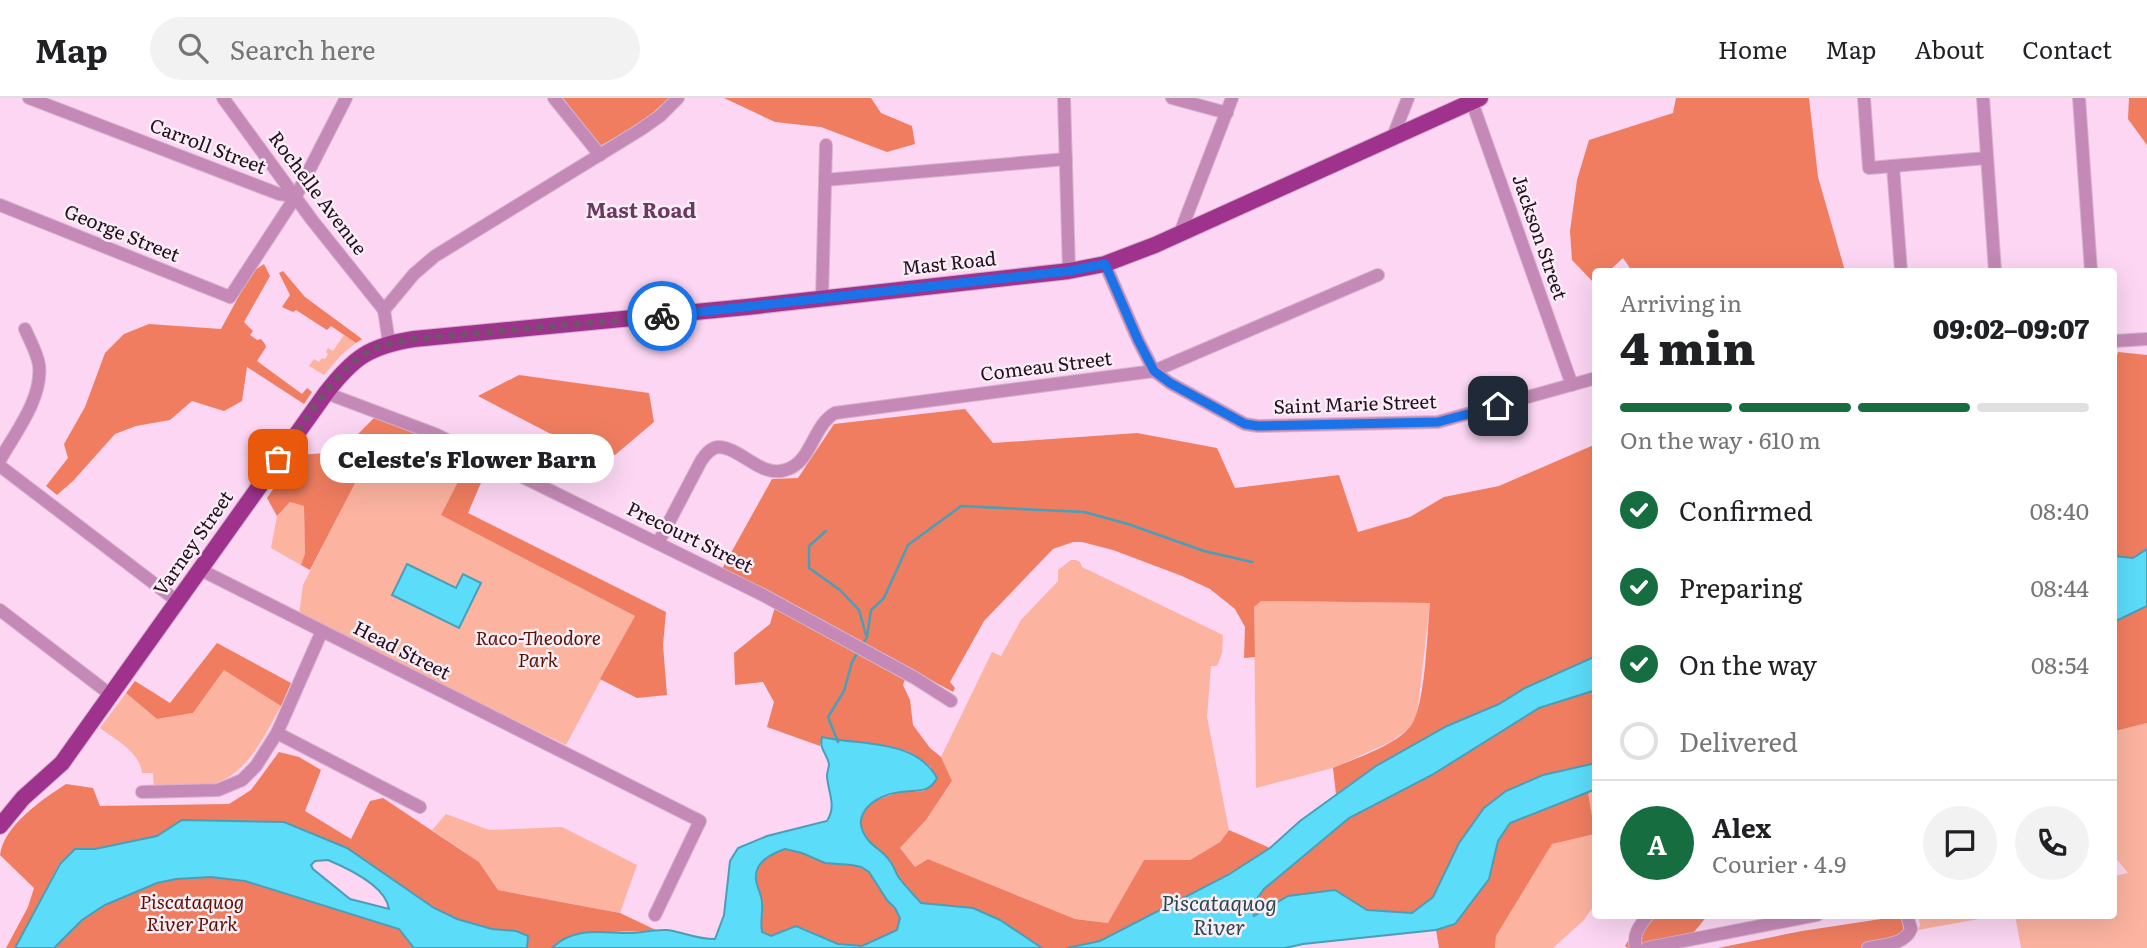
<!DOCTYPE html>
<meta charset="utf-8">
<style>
body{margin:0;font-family:Literata,serif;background:#f2f2f2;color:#202124;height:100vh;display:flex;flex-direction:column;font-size:26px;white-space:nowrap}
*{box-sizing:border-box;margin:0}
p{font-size:23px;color:#757577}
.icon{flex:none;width:38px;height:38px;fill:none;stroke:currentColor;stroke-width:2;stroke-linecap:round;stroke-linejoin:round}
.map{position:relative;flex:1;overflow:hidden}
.sheet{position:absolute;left:1592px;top:170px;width:525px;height:651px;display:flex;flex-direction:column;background:#fff;border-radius:7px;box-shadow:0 7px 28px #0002}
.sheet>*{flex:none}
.pin{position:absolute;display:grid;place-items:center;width:60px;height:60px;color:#fff;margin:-30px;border-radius:14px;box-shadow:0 4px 10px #0006}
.courier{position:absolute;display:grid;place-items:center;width:70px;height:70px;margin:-35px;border:5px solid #1a73e8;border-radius:50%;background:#fff;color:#222;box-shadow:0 2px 9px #0007}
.bubble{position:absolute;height:49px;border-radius:24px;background:#fff;box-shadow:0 7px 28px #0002;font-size:23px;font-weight:800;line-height:49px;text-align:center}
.summary em{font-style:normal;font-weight:800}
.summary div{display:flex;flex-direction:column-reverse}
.summary{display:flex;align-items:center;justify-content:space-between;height:119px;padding:0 28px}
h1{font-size:46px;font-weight:800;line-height:52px}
.bar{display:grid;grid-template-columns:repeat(4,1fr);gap:10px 7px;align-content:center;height:84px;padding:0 28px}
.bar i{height:9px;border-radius:5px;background:#e0e0e0}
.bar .current{background:#156d40}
.bar p{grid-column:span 4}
.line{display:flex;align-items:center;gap:18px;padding:0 28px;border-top:2px solid #e0e0e0}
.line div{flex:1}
.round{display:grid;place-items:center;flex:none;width:74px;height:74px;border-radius:37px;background:#f2f2f2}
ol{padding:0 28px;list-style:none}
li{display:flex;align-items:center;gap:21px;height:77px}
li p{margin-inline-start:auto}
li .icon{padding:7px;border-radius:50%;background:#156d40;color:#fff;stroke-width:4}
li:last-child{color:#757577}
li i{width:38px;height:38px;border:4px solid #e0e0e0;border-radius:50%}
header{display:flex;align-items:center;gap:42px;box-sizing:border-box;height:98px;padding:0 35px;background:#fff;border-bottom:2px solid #e0e0e0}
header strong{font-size:33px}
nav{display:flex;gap:38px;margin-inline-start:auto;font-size:24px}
.search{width:490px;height:63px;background:#f2f2f2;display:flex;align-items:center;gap:18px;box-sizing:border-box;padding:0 24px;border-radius:38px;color:#757577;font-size:26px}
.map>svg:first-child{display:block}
</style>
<header>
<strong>Map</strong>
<div class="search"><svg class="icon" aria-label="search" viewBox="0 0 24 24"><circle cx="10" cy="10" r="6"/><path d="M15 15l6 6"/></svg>Search here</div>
<nav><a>Home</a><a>Map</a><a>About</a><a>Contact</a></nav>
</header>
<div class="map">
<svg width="2147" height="850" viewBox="0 0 2147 850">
<rect width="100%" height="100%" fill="#fcd6f3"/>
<!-- green -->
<g fill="#fcb3a0">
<polygon points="344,237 356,245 342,256 324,277 309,268 314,261 319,264 322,260 325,261 328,256 326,254 328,250 333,253"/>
<polygon points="379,337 461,378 442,417 635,518 566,647 299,517 303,487"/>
<polygon points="290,404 304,408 305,457 301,467 271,450 277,418"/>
<polygon points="1071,462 1076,462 1080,464 1082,469 1223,537 1222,555 1217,568 1211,568 1207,619 1229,732 1220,744 1190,762 1144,762 1109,825 1075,821 928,761 915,769 900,750 926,722 952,684 941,659 992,554 1001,558 1021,522 1058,483 1058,472"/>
<polygon points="1261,503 1430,505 1418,609 1416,618 1410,630 1390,644 1333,670 1256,690 1254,508"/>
<path d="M224,572L281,608C264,638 249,674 214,686C201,690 170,689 154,691L153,675H142C140,654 116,642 100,630L126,595L157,621L193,615Z"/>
<polygon points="2147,625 2147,850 2021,850 2015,817 2114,817 2114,778 2128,775 2114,758 2114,633"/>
<polygon points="1596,691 1596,805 1584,822 1553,850 1495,850 1496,838 1552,746 1595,736 1588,694"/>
<polygon points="446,716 489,732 562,729 637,767 620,815 498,792 479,764 432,732"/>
<polygon points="1918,817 2001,817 1918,832 1920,827"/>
</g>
<!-- forest -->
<g fill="#f07d60">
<polygon points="563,0 669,0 642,25 600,48"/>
<polygon points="724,0 871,0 881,15 912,28 915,46 887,54 821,29 775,24"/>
<polygon points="1676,0 1809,0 1818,79 1845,173 1632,173 1623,160 1609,173 1596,173 1595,186 1572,162 1570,133 1577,82 1589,42 1673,15"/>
<polygon points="2129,0 2147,0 2147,47 2128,21"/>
<polygon points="264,166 270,178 244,224 253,233 250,237 257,242 261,241 265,246 266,249 257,263 302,296 307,290 312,294 304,306 247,269 242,303 224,313 192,303 170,322 136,328 115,336 73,383 57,397 46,388 68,360 64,346 85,309 105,255 124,236 149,226 221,231 252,174"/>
<polygon points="283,173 305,199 362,241 356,245 331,228 327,232 296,212 293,214 282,209 290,197 279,175"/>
<polygon points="2118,254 2147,257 2147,451 2133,460 2114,458 2114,268"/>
<polygon points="519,277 649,295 654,324 615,357 549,335 478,298"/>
<path d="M965,311L993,345L1137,335L1217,350L1235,390L1339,377L1358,434L1410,419L1444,399L1499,388L1596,346V558L1525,590L1499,606L1376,668L1336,696L1333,670C1356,660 1394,648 1410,629C1426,610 1427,532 1430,505L1261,503L1254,509L1255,559L1244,560L1245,529L1235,511L1210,491L1182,478L1113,452L1082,444H1073L1053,451L984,523L950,584L955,590L953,594L909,570L903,587L910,602L913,627L930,650L941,659L952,683L926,722L900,750L915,769L928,761L1075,821L1108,825L1144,762H1190L1220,744L1229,732L1270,750L1228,777L1100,843L1069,850H1042L1000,822L973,810L921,805L899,780L890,762L868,743L861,728L862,717L869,705L899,694L924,693L931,669C924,664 916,657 907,653C880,643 850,646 822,639L820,648L767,629L774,604L763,584L735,587L734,555L770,526L778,499L722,471L772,381L798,380L834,326Z"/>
<polygon points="374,320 418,336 487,371 468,415 666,514 663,547 667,597 637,600 600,581 635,518 441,417 461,378 380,337 310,472 301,467 305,456 304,408 290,404 277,418 267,400 297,357 340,354"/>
<polygon points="2147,508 2147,625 2115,633 2114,635 2114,524"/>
<polygon points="217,545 291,585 281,608 224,572 193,615 157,621 126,595 135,583 170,605"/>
<polygon points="1596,592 1596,665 1543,677 1506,693 1459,745 1433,799 1412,815 1367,812 1335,792 1288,798 1253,818 1251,809 1264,791 1349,720 1432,677 1539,610"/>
<path d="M279,654L299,659L321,672L305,713L351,741L370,703L383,700L479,764L498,792L620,815L658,833C629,835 574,829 552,850H527L528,848L516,833L492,831L457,821L434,810L347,750L182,722L157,738L95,751H75L59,766L15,850H6L28,809L34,790L0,757C4,727 43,701 66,686L93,690L100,708L229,706L251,692Z"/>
<polygon points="1588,694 1595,736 1552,746 1496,838 1495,850 1439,850 1436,832 1455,826 1489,781 1498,743 1510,725"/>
<path d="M785,751L802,755L825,765L852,767L861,769L869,774L887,802L895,810L900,820L897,832L862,848L838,846L803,830H789L771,838L762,833C760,822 762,811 761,799C760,793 757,788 756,782C754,764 770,756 785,751Z"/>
<polygon points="211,779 245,783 399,831 414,850 54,850 82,822 105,807 157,785 176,781"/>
<polygon points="1644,817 1708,817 1685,845 1663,850 1628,850 1625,848"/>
<polygon points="1901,818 1904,834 1899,840 1867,850 1718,850 1802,833"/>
</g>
<!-- water -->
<g fill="#5bdcf9" stroke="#4a9eb8" stroke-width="2" fill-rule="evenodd">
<polygon points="2147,451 2147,508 2114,524 2114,458 2133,460"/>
<polygon points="407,466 456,490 463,476 481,485 459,530 392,497"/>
<polygon points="1596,558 1596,592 1539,610 1432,677 1349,720 1264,791 1251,809 1254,818 1288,798 1335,792 1367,812 1412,815 1433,799 1459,745 1484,710 1506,693 1543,677 1596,665 1596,691 1510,725 1498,743 1489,781 1455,826 1436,832 1303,846 1285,850 1067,850 1100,843 1228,777 1270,750 1300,723 1376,668 1447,628 1499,606 1525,590"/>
<path d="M822,639C860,648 915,640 937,680C928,697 916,691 900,694C875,697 847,717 869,743C875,750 884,754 889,762C894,767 895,775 900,781C906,789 914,797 921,805L973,810L1000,822L1042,850H552C574,828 601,835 629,835C641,835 655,831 667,832C684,834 695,841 715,841L724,817L730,763L738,750L767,738L827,723C837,707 828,695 827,678C827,674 829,670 829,666C827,655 819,652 822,639ZM785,751L802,755L825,765L852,767L861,769L869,774L887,802L895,810L900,820L897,832L862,848L838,846L796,828L771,838L762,834C760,823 763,815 762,805C762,797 757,790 756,782C754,764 771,756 785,751Z"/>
<path d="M182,722L284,724L347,750L434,810L457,821L492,831L516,833L528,838L527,850H414L399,831L245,783L211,779L176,781L157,785L105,807L82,822L54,850H15L60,766L75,751H95L157,738ZM328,762C347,770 386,788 389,811L350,801L313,771L311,767L315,763Z"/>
</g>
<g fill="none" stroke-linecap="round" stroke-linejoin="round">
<!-- stream -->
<g stroke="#4a9eb8" stroke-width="2.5">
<polyline points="826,433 809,448 809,470 840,492 859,512 866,537"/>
<polyline points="863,546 867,539 871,512 884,500 908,447 961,408 1084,414 1128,426 1204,453 1252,464"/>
<polyline points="838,644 828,619 844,593 852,564 858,554"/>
</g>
<!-- minor casing -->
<g stroke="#d5b2cd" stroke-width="14">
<g id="minor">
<polyline points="29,0 279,96 296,98"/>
<polyline points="223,0 312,122 384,212"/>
<polyline points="554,0 600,57"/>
<polyline points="1064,0 1069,173"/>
<polyline points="1172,0 1227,15"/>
<polyline points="1864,0 1869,70 1987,60"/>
<polyline points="1983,0 1995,173"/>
<polyline points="2079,0 2091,173"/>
<polyline points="1472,4 1572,287"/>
<polyline points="1392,41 1408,0"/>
<polyline points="1893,68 1901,173"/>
<polyline points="825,82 1066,61"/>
<polyline points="0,107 230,199 296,98 346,0"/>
<polyline points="1180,135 1232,0"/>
<polyline points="1105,166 1138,242 1154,273 1170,285 1245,326 1258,328 1438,324 1596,280"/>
<polyline points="822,201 826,47"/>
<polyline points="2114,243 2147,241"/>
<polyline points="389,245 384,212 414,176 435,158 640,32 660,18 678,0"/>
<polyline points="326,295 435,336 761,496 915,580 951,603"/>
<path d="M0,362C15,335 43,300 39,267C37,254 30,243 25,231"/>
<polyline points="0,368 177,503"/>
<path d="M658,445L701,363C705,357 710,350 718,349C740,349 761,380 785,372C812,365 812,328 835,315L1154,273L1378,177"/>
<polyline points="199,471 700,723 655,817"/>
<polyline points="0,512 111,597"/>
<polyline points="277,635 420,709"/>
<polyline points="142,694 218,692 242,682 256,668 277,635 322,533"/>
<path d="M1636,850C1632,837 1640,827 1648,817"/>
<polyline points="1647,850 1817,817"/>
<path d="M1868,850C1882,847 1905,847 1911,831L1907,817"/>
</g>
</g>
<!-- major casing -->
<g stroke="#d5b2cd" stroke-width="18">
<path id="major" d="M0,728L23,700L62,665L326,295C353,260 369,248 414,241L747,209L1069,173L1105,166L1155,147L1480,0"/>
</g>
<!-- minor -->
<use href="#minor" stroke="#c489b6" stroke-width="12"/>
<!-- major -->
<use href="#major" stroke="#9f328d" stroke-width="16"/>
</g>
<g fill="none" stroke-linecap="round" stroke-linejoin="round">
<!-- done -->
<path stroke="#70546a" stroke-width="7" stroke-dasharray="0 12.6" d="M278,361C301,330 333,274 366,255C380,246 397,244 414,241L662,218"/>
<!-- route -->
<polyline stroke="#1a73e8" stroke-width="9" points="662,218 1069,173 1105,166 1138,242 1154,273 1170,285 1245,326 1258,328 1438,324 1498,308"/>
</g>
<g text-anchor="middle" stroke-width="5" stroke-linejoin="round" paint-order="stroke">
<!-- street labels -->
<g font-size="19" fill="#240e20" stroke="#f9edf6">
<text transform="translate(208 48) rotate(21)" y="7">Carroll Street</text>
<text transform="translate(318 95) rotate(53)" y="7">Rochelle Avenue</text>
<text transform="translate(122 135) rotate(22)" y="7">George Street</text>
<text transform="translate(1540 139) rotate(71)" y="7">Jackson Street</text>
<text transform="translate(949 165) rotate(-6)" y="7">Mast Road</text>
<text transform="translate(1046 268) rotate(-7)" y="7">Comeau Street</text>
<text transform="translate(1355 306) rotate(-2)" y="7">Saint Marie Street</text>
<text transform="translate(690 439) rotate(26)" y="7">Precourt Street</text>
<text transform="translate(193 445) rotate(-55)" y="7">Varney Street</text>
<text transform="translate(402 552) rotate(27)" y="7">Head Street</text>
</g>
<!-- park labels -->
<g font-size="19" font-style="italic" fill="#581000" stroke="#f9edf6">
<text x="538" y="547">Raco-Theodore<tspan x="538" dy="22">Park</tspan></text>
<text x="192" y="811">Piscataquog<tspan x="192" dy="22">River Park</tspan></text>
</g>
<!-- neighbourhood labels -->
<g font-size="21" font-weight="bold" fill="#6b3861" stroke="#f9edf6">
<text x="641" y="120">Mast Road</text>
</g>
<!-- water labels -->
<g font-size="21" font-style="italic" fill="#2c484f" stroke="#f9edf6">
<text x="1219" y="813">Piscataquog<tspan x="1219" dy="24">River</tspan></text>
</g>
</g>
</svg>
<div class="pin" style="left:278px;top:361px;background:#ea580c"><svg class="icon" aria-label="bag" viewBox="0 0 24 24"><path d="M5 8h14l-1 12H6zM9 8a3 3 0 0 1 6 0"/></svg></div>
<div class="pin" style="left:1498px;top:308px;background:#1f2937"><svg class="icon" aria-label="home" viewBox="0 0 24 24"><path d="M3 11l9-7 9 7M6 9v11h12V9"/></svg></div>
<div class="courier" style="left:662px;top:218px"><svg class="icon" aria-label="bike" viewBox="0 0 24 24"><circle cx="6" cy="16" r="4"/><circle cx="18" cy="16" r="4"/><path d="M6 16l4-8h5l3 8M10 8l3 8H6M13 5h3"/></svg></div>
<div class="bubble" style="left:320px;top:336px;width:294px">Celeste's Flower Barn</div>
<section class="sheet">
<div class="summary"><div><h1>4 min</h1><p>Arriving in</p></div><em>09:02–09:07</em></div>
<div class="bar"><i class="current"></i><i class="current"></i><i class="current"></i><i></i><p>On the way · 610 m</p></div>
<ol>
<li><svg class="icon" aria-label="check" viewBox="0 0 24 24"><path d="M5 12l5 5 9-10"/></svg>Confirmed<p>08:40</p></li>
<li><svg class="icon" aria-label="check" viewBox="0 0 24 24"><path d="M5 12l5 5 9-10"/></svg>Preparing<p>08:44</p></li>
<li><svg class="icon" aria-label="check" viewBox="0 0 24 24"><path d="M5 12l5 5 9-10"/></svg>On the way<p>08:54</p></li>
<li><i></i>Delivered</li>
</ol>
<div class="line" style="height:126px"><b class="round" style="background:#156d40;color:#fff">A</b><div><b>Alex</b><p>Courier · 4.9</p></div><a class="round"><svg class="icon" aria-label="chat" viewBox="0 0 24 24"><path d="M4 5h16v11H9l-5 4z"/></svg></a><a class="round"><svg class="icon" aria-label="phone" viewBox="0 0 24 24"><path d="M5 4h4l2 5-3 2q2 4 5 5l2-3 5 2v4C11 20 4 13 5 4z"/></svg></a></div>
</section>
</div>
